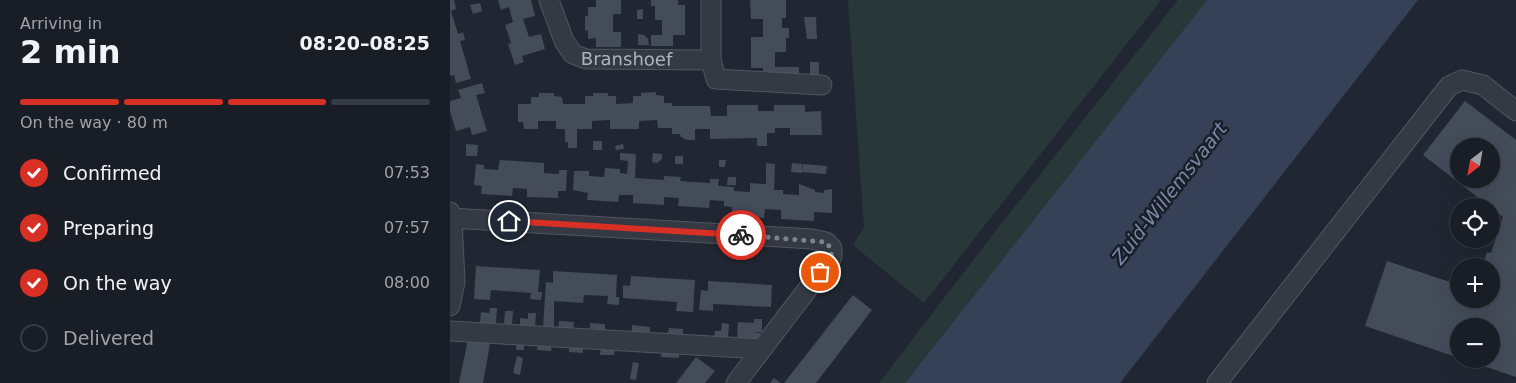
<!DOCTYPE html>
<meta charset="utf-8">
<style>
body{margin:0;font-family:"DejaVu Sans",sans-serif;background:#262a32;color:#f1f3f6;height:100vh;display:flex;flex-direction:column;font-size:19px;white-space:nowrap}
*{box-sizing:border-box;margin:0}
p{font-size:16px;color:#9fa2a7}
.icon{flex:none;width:28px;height:28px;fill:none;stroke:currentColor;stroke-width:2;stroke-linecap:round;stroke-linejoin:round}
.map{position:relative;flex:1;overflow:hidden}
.details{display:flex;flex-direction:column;background:#191d26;width:450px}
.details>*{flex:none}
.needle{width:32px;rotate:211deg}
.fabs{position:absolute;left:1000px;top:138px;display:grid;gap:10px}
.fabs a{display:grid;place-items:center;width:50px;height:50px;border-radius:50%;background:#191d26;box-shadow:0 5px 20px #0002,0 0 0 1px #373b43;font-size:25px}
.pin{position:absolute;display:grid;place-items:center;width:42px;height:42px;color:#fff;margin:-21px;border:2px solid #fff;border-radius:50%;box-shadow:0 1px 5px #0007}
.courier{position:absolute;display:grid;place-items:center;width:50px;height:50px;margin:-25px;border:4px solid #d93025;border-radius:50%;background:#fff;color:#222;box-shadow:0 1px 6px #0007}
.head em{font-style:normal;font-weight:800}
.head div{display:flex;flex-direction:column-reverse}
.head{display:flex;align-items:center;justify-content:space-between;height:85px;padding:0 20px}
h1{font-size:32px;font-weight:800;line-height:38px}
.bar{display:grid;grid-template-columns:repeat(4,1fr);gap:8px 5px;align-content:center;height:60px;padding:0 20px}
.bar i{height:6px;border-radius:4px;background:#373b43}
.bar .current{background:#d93025}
.bar p{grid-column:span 4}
ol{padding:0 20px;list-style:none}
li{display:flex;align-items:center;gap:15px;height:55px}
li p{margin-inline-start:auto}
li .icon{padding:5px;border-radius:50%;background:#d93025;color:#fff;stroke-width:4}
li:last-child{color:#9fa2a7}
li i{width:28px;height:28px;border:2px solid #373b43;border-radius:50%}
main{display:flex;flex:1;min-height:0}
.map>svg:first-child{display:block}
</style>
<main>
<section class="details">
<div class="head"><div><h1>2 min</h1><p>Arriving in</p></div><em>08:20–08:25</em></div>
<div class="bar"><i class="current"></i><i class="current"></i><i class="current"></i><i></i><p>On the way · 80 m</p></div>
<ol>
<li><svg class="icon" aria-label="check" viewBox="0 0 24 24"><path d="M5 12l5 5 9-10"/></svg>Confirmed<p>07:53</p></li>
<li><svg class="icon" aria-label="check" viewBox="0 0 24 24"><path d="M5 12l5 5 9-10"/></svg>Preparing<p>07:57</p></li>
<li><svg class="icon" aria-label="check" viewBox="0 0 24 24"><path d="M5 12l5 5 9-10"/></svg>On the way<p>08:00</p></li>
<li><i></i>Delivered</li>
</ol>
</section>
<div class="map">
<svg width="1066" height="383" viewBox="0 0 1066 383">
<rect width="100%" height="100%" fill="#212732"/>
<!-- green -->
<g fill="#283839">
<polygon points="398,0 711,0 474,303 403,245 414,227"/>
<polygon points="728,0 757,0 455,383 429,383 544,233"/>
</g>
<!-- water -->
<polygon fill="#364158" points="757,0 968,0 670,383 455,383"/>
<!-- building -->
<g fill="#444c5a" fill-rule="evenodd">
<polygon points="0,0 4,0 6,9 1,11 8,34 13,32 15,40 10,41 21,79 6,83 4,75 0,76"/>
<polygon points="48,0 81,0 85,16 73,19 79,37 91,34 95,49 72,56 74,62 65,65 58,44 61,43 55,25 63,22 59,7 51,10"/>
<polygon points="146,0 171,0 171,14 163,14 163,32 171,32 171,47 146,47 146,38 138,39 138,30 135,31 135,16 138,16 138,7 146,7"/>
<polygon points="201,0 228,0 228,5 235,5 235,35 223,35 223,46 201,46 201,35 212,35 212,20 205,20 205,6 201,6"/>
<polygon points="300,0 336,0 336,18 332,18 332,28 339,28 339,38 336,38 336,52 325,52 325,67 349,67 349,77 314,78 313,68 301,68 301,37 313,37 313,19 301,19"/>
<polygon points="30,3 32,11 23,14 20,5"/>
<polygon points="193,9 193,19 187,19 187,10"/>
<polygon points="354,17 366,17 367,39 357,39"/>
<polygon points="188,34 194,35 198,39 199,45 188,45"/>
<rect x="360" y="62" width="9" height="15"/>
<polygon points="32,83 35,93 26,95 37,131 22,135 20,127 6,131 0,111 0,101 11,98 8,90"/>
<polygon points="206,92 206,95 214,96 214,103 222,103 222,106 260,106 261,116 277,116 277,105 308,105 308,111 324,111 324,105 355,105 355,112 371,111 372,135 340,135 340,128 325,128 325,133 317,133 317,146 307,146 307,138 260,139 260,129 245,129 245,140 237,140 231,137 230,134 222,134 222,128 208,128 207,120 189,121 189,129 160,129 160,120 142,121 142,129 127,129 127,148 118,148 118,142 115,142 115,129 106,129 106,121 88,121 88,129 74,129 73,122 68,122 68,104 81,104 81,97 89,97 89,93 104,93 104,96 112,97 113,104 135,104 135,96 143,96 143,93 158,93 158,96 166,96 166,104 183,103 183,96 191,96 191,93"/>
<path d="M1015,101L1066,140V377L1013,359H1041V326H1009V358L915,326L937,261L1009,285V299H1041V266H1037L1033,264L1037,252L1041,253L1053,217L1041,208V206H1039L973,155ZM1009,146H1041V179H1009Z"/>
<rect x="143" y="141" width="9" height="9"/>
<polygon points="16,144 28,145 27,156 16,156"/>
<polygon points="173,144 174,149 166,150 165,146"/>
<polygon points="170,153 186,154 185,178 214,180 214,176 231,177 230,181 260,183 260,179 269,179 268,186 284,187 284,191 300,192 300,183 316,184 316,163 325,164 324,190 333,190 333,194 349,195 349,184 365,190 365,192 374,193 374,190 382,189 382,213 364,212 364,221 331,219 331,210 315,209 314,218 282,216 282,207 274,206 274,201 260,200 259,208 228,206 229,198 214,197 214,205 183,203 183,195 169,195 168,202 153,201 137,200 138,193 123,190 124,171 139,171 139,176 154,177 155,168 170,169 170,173 177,174 178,161 170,160"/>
<polygon points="203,153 212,154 212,159 207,163 202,162"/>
<rect x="225" y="156" width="8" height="8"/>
<polygon points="50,160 94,163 94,173 109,174 109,170 117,170 116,191 108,191 108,198 77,197 77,189 63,188 62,196 31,194 32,186 24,185 26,164 34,165 34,169 48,170"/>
<polygon points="269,160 276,160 275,167 269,167"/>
<polygon points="342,163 352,164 352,173 341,172"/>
<polygon points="353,164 377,166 376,174 352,172"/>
<polygon points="278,177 286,177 286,185 277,185"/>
<polygon points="26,266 90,270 88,292 92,292 91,300 80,299 81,293 41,290 40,300 24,299"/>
<polygon points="103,271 167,275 166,297 169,297 169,305 157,304 158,296 134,295 133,303 104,301 104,328 93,327 96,282 103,283"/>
<polygon points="181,276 245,280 243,312 226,311 227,302 173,298 173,285 180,286"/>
<polygon points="258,281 322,285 321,307 263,304 263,311 249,310 251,290 258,291"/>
<polygon points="403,295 422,310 366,383 334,383"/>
<polygon points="40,308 47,308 46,324 30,323 31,312 39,313"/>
<polygon points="55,311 63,311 62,325 54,325"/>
<polygon points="78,313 86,313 85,327 70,325 70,318 78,319"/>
<polygon points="304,319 312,319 312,332 303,332 310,333 310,339 287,339 288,322 304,323"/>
<polygon points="109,321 124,322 123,329 108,328"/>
<polygon points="140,323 155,324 155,331 140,328"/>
<polygon points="272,323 279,324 278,337 264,338 265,331 271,331"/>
<polygon points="182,325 200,327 200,332 182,333"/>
<polygon points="219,328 233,329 233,336 218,333"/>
<polygon points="18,339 40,344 33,383 9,383"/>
<polygon points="67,342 74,343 74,350 66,350"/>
<polygon points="88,343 102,344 101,351 87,350"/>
<polygon points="119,345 133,346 133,353 119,352"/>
<polygon points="151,347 165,348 164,355 150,355"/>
<polygon points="212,351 229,352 229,358 211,357"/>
<polygon points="67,356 73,358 70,375 63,373"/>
<polygon points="246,357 265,371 255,383 226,383"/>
<polygon points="183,362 189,363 186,380 180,379"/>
<polygon points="324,378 331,383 320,383"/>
</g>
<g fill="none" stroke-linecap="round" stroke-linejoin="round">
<!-- minor casing -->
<g stroke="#515661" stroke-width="21">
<g id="minor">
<path id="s1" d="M99,0L114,41L123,54L136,59L261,60L266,79L372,85"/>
<polyline points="261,60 261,0"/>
<polyline points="0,212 2,218 5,282 0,306"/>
<polyline points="0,218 362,239 376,242 382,248 382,257 286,383"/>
<polyline points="0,331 312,349"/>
<polyline points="767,383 999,86 1012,80 1033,85 1066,111"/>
</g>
</g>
<!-- minor -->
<use href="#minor" stroke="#343943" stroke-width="19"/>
</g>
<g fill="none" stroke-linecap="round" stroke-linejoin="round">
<!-- done -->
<path stroke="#7d828e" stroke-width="5" stroke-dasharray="0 9" d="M291,235L376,242C387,255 379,260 370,272"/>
<!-- route -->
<polyline stroke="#d93025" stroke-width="6" points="59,221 291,235"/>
</g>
<g text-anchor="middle" stroke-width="5" stroke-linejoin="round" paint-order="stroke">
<!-- street labels -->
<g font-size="18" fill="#aeb3c0" stroke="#191e28">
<text dy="6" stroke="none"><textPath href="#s1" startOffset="114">Branshoef</textPath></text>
</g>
<!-- water labels -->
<g font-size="19" font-style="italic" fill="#7988a6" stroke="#191e28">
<text transform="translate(719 193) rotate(-52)" y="7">Zuid-Willemsvaart</text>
</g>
</g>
</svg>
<div class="fabs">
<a><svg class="needle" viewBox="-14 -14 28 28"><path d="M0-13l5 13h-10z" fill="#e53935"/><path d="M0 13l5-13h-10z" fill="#9fa2a7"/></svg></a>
<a><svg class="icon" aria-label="locate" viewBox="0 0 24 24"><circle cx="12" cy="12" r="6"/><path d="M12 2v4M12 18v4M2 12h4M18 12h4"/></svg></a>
<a>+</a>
<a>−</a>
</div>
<div class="pin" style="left:370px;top:272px;background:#ea580c"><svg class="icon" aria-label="bag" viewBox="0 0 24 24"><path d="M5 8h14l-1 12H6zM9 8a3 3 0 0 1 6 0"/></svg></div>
<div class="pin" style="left:59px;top:221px;background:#1f2937"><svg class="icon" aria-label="home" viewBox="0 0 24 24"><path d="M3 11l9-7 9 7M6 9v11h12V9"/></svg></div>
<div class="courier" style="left:291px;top:235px"><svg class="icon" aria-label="bike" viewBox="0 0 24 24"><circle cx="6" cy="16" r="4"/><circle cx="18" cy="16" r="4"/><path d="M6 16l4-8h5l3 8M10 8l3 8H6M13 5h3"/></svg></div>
</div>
</main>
